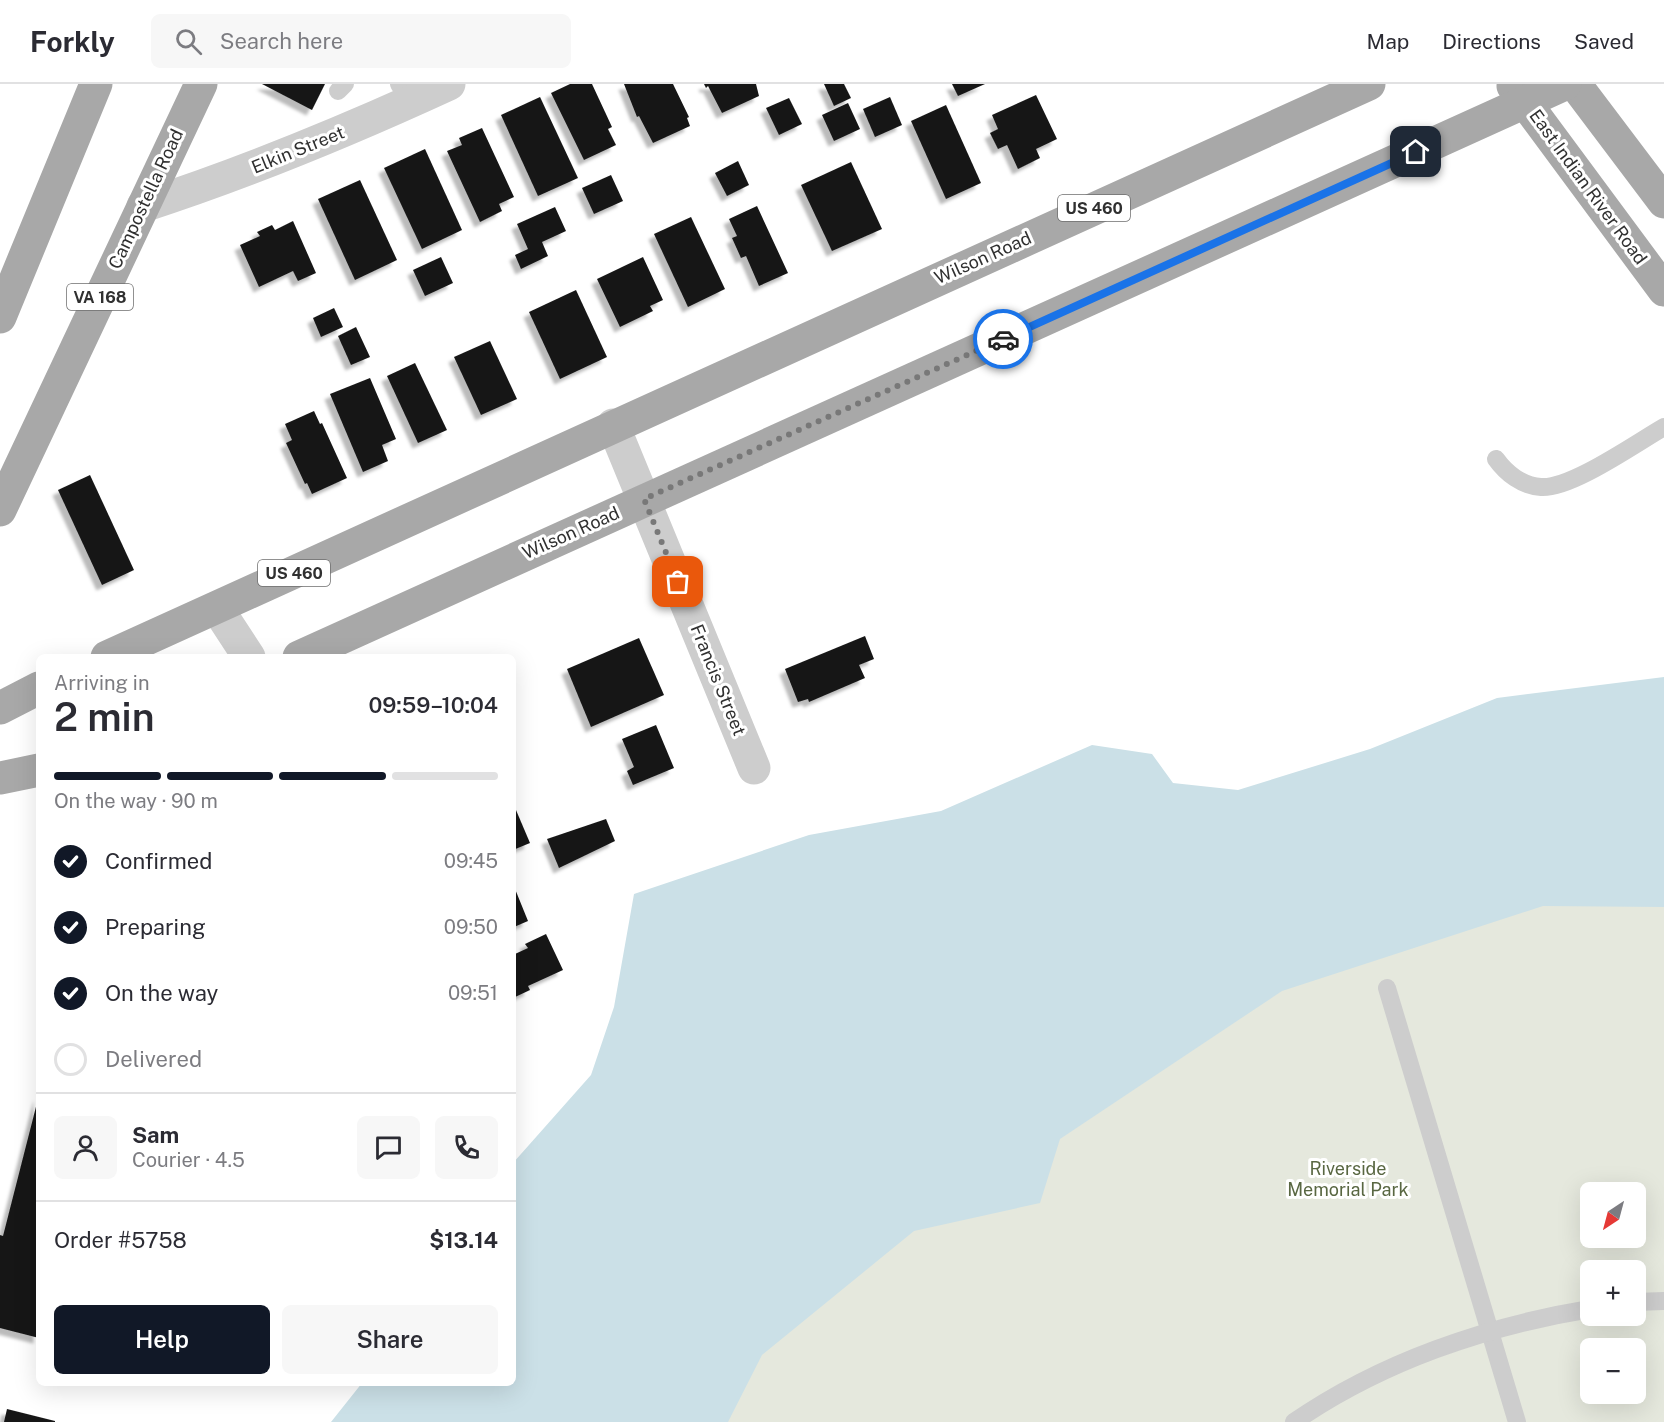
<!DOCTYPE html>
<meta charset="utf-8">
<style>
body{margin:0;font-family:"Public Sans",sans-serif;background:#f7f7f7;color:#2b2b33;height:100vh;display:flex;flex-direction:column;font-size:22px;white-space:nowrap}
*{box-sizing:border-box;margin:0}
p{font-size:20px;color:#7c7c81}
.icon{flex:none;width:33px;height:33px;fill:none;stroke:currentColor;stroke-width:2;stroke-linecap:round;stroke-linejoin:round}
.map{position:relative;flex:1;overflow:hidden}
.side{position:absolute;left:36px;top:570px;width:480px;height:732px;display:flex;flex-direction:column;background:#fff;border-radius:9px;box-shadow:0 6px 24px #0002}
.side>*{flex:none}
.needle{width:39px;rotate:216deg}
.fabs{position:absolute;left:1580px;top:1098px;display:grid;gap:12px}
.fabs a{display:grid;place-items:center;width:66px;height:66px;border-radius:9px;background:#fff;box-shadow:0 6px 24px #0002;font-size:30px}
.pin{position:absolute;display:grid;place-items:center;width:51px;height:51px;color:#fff;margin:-26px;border-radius:12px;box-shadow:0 3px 9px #0006}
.courier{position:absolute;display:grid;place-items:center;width:60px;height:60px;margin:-30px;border:4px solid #1a73e8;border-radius:50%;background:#fff;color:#222;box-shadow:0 2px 8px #0007}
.overview em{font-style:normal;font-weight:600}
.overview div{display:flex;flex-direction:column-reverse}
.overview{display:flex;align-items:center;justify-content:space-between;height:102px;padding:0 18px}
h1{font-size:39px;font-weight:600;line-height:45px}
.bar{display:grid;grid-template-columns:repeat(4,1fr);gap:9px 6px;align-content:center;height:72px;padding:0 18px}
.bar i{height:8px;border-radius:4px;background:#e1e1e2}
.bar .on{background:#111827}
.bar p{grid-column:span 4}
.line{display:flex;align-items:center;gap:15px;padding:0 18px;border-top:2px solid #e1e1e2}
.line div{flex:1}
.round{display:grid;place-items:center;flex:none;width:63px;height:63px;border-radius:9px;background:#f7f7f7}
ol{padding:0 18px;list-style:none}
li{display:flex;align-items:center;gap:18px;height:66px}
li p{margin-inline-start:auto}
li .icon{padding:6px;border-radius:50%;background:#111827;color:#fff;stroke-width:4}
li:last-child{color:#7c7c81}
li i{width:33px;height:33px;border:3px solid #e1e1e2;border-radius:50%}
.cta{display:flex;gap:12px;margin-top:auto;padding:12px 18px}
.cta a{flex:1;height:69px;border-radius:9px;background:#111827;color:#fff;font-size:24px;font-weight:600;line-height:69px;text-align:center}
.cta a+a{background:#f7f7f7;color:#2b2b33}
header{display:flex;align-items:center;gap:36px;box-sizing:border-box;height:84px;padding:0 30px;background:#fff;border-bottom:2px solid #e1e1e2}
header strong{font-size:28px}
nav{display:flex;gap:33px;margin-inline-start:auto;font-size:21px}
.search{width:420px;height:54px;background:#f7f7f7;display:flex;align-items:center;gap:15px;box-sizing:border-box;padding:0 21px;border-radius:9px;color:#7c7c81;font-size:22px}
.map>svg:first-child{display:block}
</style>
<header>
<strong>Forkly</strong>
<div class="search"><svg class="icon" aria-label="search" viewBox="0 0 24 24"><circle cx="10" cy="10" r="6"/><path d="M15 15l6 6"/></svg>Search here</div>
<nav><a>Map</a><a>Directions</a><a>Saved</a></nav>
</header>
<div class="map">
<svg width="1664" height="1338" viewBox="0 0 1664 1338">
<defs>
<filter id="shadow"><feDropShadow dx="-5.5" dy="5.5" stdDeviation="1.5" flood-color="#0004"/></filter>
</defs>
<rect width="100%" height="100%" fill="#fff"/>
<!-- green -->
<path fill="#e5e8dd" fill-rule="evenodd" d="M1664,786V1338H679L1098,946ZM1590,1108H1635V1154H1590ZM1590,1186H1635V1232H1590ZM1590,1264H1635V1310H1590Z"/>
<!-- water -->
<polygon fill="#cbe0e7" points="1664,593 1664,823 1543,822 1282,907 1060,1055 1040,1119 914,1147 762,1271 728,1338 331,1338 362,1299 513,1299 513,1079 591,991 614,923 634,810 809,751 941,727 1092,661 1152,670 1173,699 1238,706 1370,665 1497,614"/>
<!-- building -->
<g fill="#171717" filter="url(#shadow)">
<polygon points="262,0 325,0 312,26"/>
<polygon points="570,0 592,0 612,43 608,45 616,61 584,76 551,9"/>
<polygon points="624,0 673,0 689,33 687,34 690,42 653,59 639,32 637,33"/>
<polygon points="704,0 756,0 759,12 722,29 708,2 706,4"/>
<polygon points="824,0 844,0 851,14 834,22"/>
<polygon points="952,0 985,0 958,12"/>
<polygon points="1036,11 1057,55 1036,65 1040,74 1018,85 1007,61 998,65 990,49 998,45 992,31"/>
<polygon points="540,13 578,94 538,112 501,31"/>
<polygon points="890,13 902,41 875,53 863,25"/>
<polygon points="789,14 802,40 779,51 766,24"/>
<polygon points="848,19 860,45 834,57 822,31"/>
<polygon points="946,21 981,99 946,115 911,37"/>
<polygon points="482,44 514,113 499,120 502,127 480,138 447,67 462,61 459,54"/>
<polygon points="425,65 462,146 422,165 384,84"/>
<polygon points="738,77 749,101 727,112 715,89"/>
<polygon points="851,78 882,145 832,167 801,101"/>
<polygon points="611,91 623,117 594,130 582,104"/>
<polygon points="360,96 397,176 355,196 318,115"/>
<polygon points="757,122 788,189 759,202 746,172 741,174 732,154 737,152 729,135"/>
<polygon points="555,123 566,147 542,158 548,172 521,185 515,171 528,165 517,140"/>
<polygon points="691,133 725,205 688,223 654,150"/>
<polygon points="293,137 316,189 298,197 293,187 259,203 240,161 260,152 257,148 272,141 275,146"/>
<polygon points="441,173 453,199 425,212 413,186"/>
<polygon points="643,173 663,216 650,222 653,227 620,243 597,195"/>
<polygon points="576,206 607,273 560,295 529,228"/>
<polygon points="334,224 343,243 321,253 313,234"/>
<polygon points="356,243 370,273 351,281 338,252"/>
<polygon points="490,257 517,315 481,331 454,273"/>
<polygon points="415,279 447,346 418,359 387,292"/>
<polygon points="370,294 396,355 382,361 388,377 363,388 330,310"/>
<polygon points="314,327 320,340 322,339 347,394 312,410 307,399 305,400 286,359 292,356 285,340"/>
<polygon points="90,391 134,486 102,501 58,406"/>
<polygon points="865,552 874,575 859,581 865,594 809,618 808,615 798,618 785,585"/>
<polygon points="639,554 664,611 591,643 567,585"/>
<polygon points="656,641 674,684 633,701 627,687 634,683 622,655"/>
<polygon points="513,719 530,759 513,766"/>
<polygon points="606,735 615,757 559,784 547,755"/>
<polygon points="513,800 528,837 514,843 516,848 513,849"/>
<polygon points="546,850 563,886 528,902 530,906 513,914 513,867 515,870 528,864 525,860"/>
<polygon points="39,1011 39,1254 0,1244 0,1151 3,1152"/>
<polygon points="7,1325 55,1337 55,1338 4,1338"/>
</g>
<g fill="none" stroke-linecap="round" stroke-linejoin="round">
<!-- service -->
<g stroke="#cdcdcd" stroke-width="18">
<polyline points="399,0 410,18"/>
<polyline points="338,7 345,0"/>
<path d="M1496,375C1506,389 1522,402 1541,403C1571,405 1636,359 1664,343"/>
<polyline points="1387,904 1517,1338"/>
<polyline points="1635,1218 1664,1217"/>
<path d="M1294,1338C1381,1278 1486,1242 1590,1225"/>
</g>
<!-- minor -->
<g stroke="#cdcdcd" stroke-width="33">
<path d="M143,122C248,88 349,46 449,0"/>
<polyline points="613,341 754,684"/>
<polyline points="217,524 249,573"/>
</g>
<!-- primary -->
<g stroke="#a8a8a8" stroke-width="33">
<polyline points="1575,0 1664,118"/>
<polyline points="1513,2 1664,206"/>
<polyline points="0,233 96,0"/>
<polyline points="0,426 201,0"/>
<polyline points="107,573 1369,0"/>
<polyline points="299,573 1565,0"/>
<polyline points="0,624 39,604"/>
<polyline points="0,694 39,686"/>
</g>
</g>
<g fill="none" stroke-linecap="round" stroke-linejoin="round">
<!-- done -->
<polyline stroke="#787878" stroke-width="6" stroke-dasharray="0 10.8" points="678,498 644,415 1003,255"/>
<!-- route -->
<polyline stroke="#1a73e8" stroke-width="8" points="1003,255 1416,68"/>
</g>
<g text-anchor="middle" stroke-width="6" stroke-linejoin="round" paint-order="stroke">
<!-- shield labels -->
<g fill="#fff" stroke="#6e6e6e" stroke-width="1.5">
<rect x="1058" y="111" width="72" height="26" rx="4.5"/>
<rect x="67" y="200" width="66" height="26" rx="4.5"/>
<rect x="258" y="476" width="72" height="26" rx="4.5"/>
</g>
<g font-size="16" font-weight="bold" fill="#303030">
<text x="1094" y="130">US 460</text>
<text x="100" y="219">VA 168</text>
<text x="294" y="495">US 460</text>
</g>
<!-- street labels -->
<g font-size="18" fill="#303030" stroke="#fff">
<text transform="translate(298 66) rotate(-22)" y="6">Elkin Street</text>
<text transform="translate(1588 103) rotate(54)" y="6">East Indian River Road</text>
<text transform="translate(146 115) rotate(-65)" y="6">Campostella Road</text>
<text transform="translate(983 174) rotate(-24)" y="6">Wilson Road</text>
<text transform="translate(571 449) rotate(-24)" y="6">Wilson Road</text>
<text transform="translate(718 596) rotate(68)" y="6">Francis Street</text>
</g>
<!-- park labels -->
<g font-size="18" fill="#596742" stroke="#fff">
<text x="1348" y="1091">Riverside<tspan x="1348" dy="21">Memorial Park</tspan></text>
</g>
</g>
</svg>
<div class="fabs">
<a><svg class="needle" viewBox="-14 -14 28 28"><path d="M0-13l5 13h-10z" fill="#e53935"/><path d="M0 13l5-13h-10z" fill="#7c7c81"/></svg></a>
<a>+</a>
<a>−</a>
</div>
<div class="pin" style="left:678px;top:498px;background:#ea580c"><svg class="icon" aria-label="bag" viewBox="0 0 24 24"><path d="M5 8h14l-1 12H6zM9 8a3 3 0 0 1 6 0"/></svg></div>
<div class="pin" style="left:1416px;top:68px;background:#1f2937"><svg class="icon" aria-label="home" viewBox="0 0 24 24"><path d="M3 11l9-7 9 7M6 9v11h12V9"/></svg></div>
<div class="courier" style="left:1003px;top:255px"><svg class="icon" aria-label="car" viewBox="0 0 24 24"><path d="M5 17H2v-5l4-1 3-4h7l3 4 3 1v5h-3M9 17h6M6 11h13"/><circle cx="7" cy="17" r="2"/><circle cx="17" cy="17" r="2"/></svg></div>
<section class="side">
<div class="overview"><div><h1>2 min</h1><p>Arriving in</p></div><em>09:59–10:04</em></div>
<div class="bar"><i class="on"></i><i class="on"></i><i class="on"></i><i></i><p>On the way · 90 m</p></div>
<ol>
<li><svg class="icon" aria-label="check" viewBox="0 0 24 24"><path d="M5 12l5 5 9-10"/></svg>Confirmed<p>09:45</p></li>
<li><svg class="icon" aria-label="check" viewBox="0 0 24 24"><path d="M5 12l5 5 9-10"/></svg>Preparing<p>09:50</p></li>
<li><svg class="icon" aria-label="check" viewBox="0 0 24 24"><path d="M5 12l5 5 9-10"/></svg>On the way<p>09:51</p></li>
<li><i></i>Delivered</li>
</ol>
<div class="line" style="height:108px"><a class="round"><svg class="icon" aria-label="person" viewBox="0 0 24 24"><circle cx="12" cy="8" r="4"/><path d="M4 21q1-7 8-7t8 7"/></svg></a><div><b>Sam</b><p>Courier · 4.5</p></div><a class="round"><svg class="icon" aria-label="chat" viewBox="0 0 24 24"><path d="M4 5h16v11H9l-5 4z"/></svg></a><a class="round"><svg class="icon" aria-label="phone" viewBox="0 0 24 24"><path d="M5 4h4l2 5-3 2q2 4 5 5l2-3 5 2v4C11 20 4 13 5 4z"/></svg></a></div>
<div class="line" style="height:78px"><div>Order #5758</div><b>$13.14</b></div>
<div class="cta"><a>Help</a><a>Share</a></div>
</section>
</div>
